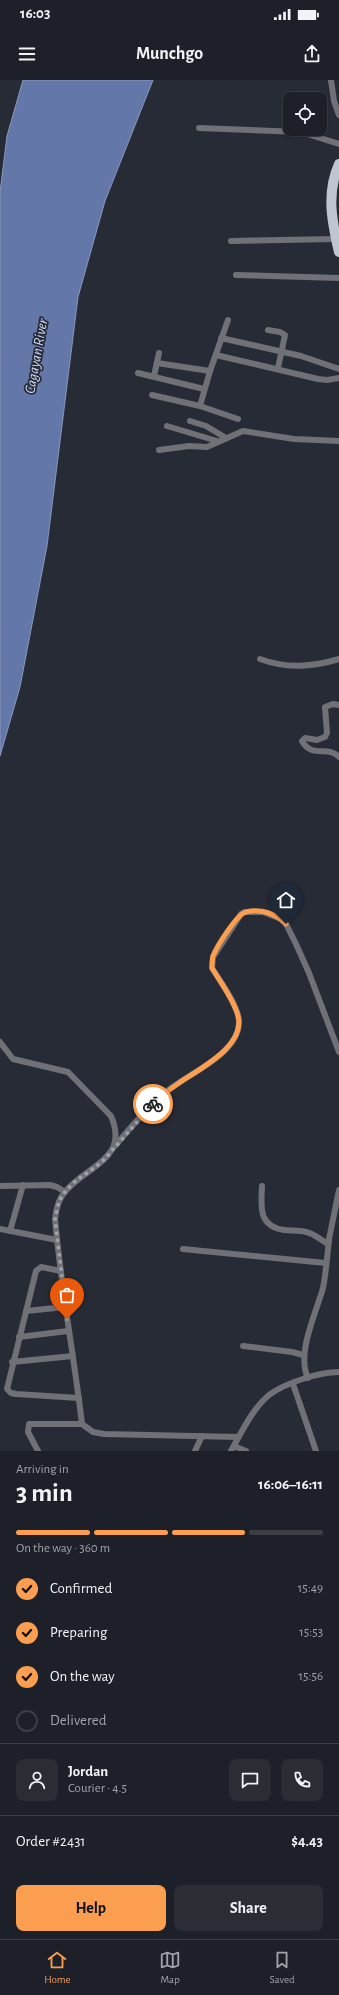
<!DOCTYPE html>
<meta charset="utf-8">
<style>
body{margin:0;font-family:"Alegreya Sans",sans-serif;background:#2a2d34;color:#f1f3f6;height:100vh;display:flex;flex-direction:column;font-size:15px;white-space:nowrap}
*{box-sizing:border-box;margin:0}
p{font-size:13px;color:#a0a3a8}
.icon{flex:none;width:22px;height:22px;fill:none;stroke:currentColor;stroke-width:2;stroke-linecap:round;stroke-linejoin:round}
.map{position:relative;height:1371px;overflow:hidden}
.drawer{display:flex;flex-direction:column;background:#1d2028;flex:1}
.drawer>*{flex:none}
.buttons{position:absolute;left:283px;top:12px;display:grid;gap:8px}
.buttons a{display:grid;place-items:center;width:44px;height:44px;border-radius:8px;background:#1d2028;box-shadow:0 1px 3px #0004,0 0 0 1px #3b3e45;font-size:20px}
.pin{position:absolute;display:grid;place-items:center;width:34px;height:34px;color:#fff;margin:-41px -17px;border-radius:50% 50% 50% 0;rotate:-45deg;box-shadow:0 0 4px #0007}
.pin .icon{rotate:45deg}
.courier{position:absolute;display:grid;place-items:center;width:40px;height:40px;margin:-20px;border:3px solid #fb9e50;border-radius:50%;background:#fff;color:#222;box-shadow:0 1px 5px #0007}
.head em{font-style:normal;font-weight:700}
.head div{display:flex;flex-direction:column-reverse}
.head{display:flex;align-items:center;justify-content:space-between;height:68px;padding:0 16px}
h1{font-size:26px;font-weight:700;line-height:30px}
.bar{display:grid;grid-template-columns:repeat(4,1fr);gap:6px 4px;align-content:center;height:48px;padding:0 16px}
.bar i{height:5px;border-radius:3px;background:#3b3e45}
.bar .on{background:#fb9e50}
.bar p{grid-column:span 4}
.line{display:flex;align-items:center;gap:10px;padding:0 16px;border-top:1px solid #3b3e45}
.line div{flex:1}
.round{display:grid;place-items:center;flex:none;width:42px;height:42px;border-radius:8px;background:#2a2d34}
ol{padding:0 16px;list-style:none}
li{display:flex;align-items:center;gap:12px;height:44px}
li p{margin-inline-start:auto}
li .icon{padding:4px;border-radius:50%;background:#fb9e50;color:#111;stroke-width:4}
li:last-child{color:#a0a3a8}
li i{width:22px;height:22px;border:2px solid #3b3e45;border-radius:50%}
.cta{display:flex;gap:8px;margin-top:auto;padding:8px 16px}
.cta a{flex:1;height:46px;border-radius:8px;background:#fb9e50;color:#111;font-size:16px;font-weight:700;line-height:46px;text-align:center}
.cta a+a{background:#2a2d34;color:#f1f3f6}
.status{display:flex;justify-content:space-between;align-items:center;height:28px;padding:0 20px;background:#1d2028;direction:ltr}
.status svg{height:11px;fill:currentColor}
header{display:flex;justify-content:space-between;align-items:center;height:52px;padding:0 16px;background:#1d2028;font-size:18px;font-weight:700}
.tab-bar{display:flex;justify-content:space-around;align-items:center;height:56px;border-top:1px solid #3b3e45;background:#1d2028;font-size:11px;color:#a0a3a8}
.tab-bar a{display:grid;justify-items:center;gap:2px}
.tab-bar .on{color:#fb9e50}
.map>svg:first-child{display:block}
</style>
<div class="status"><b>16:03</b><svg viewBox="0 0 49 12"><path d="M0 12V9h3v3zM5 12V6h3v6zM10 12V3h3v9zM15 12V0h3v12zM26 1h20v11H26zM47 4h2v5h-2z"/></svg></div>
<header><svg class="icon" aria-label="menu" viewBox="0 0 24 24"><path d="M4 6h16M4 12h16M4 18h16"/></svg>Munchgo<svg class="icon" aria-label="share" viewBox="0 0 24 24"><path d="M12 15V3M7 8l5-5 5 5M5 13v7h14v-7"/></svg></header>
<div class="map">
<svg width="339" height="1371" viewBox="0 0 339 1371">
<rect width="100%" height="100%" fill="#272b36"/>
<!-- water -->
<polygon fill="#6477a9" stroke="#8997bc" points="23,0 153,0 105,121 78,217 47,466 20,607 0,676 0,112 7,56"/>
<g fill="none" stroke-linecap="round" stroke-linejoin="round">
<!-- minor -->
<g stroke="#6f7177" stroke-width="6">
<polyline points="331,0 334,21 339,35"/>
<polyline points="199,48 301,52 339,64"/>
<polyline points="231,161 336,159"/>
<polyline points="236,195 339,198"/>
<polyline points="268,250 280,252 285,255 278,288"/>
<polyline points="221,258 301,276 339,289"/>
<polyline points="216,275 318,299 327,300 339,298"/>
<polyline points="157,283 210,291"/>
<polyline points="138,293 204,309"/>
<polyline points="154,296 159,273"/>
<polyline points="152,315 200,326 238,339"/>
<polyline points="200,326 210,291 228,240"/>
<polyline points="190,341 206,346 226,358"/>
<polyline points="167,346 217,361"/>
<polyline points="159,370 189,366 207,367 243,351 294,359 339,361"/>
<path d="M260,579C287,589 312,587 339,579"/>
<path d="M339,625L333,624L325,627L327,653L325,657L317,660L305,658L302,661C312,679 328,665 339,677"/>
<path d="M0,962L13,979L68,992L111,1036C130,1080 85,1086 64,1113C58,1120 56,1130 55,1139C61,1208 74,1276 82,1344L93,1352L104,1354L238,1357"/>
<path d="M115,1066C131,1047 147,1028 166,1012C187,994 238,975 239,943C240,928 220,901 212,888L213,877L241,834L245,832H263L281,839L286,844L296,864L309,893L339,972"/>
<polyline points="0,1106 50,1105 57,1107 65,1112"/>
<path d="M262,1106C261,1127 258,1146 284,1150C291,1151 299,1150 306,1152C313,1153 321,1160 328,1164L329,1161C327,1177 326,1193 323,1208C316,1233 296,1274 308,1298"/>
<polyline points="0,1149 57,1160"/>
<polyline points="10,1151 23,1105"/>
<polyline points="328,1164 339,1110"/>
<polyline points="183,1169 326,1183"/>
<polyline points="61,1191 41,1187 36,1191 7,1309 11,1313 16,1314 79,1318"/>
<polyline points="26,1231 65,1227"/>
<polyline points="19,1257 68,1251"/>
<polyline points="243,1266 292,1272 303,1275"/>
<polyline points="12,1282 73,1276"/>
<polyline points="293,1304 316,1371"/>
<polyline points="234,1366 246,1371"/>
<polyline points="38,1371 28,1352 29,1344 82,1344"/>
<polyline points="195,1371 202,1356"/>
<path d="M231,1371C241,1353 253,1328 269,1315C285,1303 319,1292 339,1292"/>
</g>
<!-- trunk -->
<path stroke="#c0c5d2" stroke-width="10" d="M339,84C326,113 332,142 339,172"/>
</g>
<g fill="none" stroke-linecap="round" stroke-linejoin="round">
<!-- done -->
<polyline stroke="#9fa2ab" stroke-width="4" stroke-dasharray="0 7.2" points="67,1239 55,1139 59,1121 65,1112 73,1103 102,1082 153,1024"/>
<!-- route -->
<path stroke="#fb9e50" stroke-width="5" d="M153,1024C161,1016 170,1009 179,1003C199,989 246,966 238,936C234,920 221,903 212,888C212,883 212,880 213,876C217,866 237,834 246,832C260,828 277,834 286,844"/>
</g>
<g text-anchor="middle" stroke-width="3.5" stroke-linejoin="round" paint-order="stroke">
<!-- water labels -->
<g font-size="15" font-style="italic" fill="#cddaf8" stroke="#272b36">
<text transform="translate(36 276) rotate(-80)" y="5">Cagayan River</text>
</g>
</g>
</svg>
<div class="buttons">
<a><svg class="icon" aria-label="locate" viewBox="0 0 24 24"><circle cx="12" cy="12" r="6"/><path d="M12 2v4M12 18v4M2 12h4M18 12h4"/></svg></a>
</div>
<div class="pin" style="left:67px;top:1239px;background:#ea580c"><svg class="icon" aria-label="bag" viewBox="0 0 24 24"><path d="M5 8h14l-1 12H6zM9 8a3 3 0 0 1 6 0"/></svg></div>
<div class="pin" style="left:286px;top:844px;background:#1f2937"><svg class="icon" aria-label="home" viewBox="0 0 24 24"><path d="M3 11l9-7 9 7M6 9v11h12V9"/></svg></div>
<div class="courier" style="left:153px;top:1024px"><svg class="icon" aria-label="bike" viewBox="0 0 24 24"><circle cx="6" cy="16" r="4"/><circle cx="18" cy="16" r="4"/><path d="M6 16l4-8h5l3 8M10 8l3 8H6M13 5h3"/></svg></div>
</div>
<section class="drawer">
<div class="head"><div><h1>3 min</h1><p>Arriving in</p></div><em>16:06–16:11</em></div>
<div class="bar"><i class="on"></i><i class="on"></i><i class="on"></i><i></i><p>On the way · 360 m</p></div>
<ol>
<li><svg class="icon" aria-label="check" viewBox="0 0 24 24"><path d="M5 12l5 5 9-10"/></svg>Confirmed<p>15:49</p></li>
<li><svg class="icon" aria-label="check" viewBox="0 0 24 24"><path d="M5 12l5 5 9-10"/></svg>Preparing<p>15:53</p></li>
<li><svg class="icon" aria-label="check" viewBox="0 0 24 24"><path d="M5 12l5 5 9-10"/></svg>On the way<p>15:56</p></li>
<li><i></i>Delivered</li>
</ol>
<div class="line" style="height:72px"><a class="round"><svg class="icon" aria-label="person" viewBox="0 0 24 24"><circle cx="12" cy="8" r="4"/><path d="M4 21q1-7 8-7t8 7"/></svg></a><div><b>Jordan</b><p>Courier · 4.5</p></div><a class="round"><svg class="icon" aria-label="chat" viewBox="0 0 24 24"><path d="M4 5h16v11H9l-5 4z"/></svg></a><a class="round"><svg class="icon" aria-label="phone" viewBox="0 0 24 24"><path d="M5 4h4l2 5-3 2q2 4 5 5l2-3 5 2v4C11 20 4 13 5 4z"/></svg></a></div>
<div class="line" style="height:52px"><div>Order #2431</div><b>$4.43</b></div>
<div class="cta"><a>Help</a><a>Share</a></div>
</section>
<nav class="tab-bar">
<a class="on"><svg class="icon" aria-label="home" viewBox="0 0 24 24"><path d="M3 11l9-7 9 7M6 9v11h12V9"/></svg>Home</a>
<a><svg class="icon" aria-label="map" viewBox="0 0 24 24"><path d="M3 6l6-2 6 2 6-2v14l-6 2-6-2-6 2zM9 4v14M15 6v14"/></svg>Map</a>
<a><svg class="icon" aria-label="saved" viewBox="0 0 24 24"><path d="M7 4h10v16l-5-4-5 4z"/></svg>Saved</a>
</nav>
